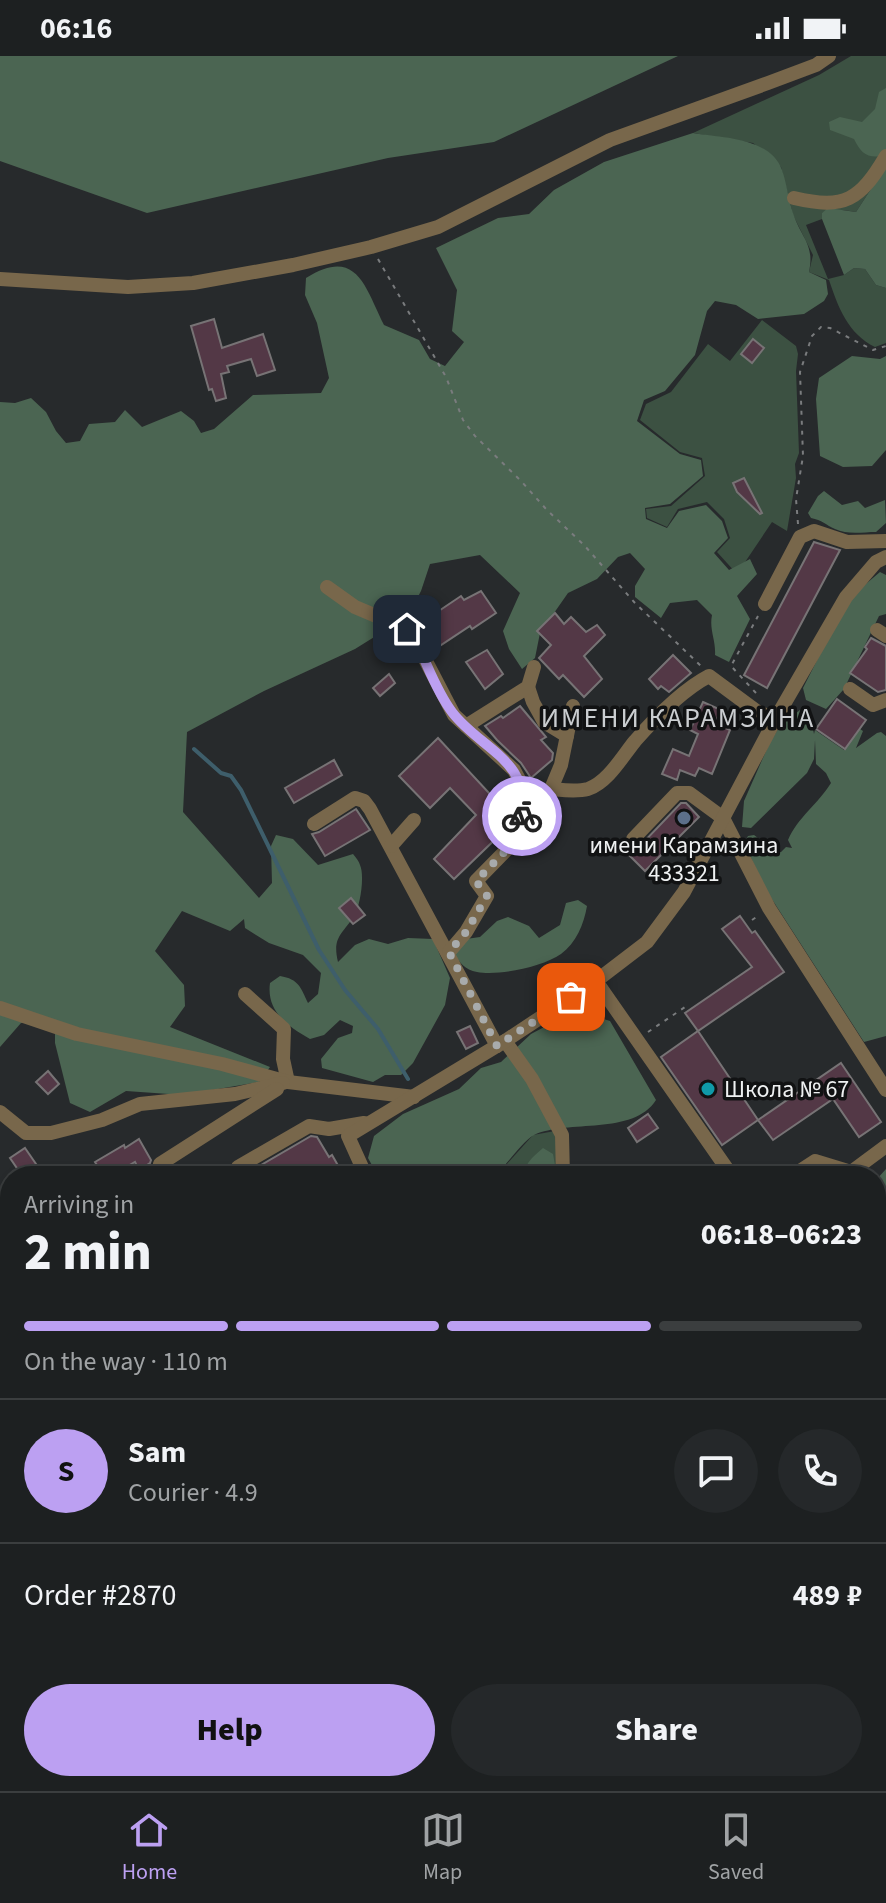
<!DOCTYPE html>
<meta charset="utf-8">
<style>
body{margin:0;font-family:"Source Sans 3",sans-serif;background:#25282a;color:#f1f3f6;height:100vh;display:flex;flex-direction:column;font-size:30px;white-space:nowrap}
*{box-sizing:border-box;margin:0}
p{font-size:26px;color:#a0a3a5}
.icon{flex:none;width:44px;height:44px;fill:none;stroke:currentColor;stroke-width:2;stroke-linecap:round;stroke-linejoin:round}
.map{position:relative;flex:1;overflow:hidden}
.sheet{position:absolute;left:0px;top:1110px;width:886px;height:626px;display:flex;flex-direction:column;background:#1d2021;border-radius:32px 32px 0 0;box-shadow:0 2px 6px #0004,0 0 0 2px #3b3e3f}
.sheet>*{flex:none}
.pin{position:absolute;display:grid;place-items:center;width:68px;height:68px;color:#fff;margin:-34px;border-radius:16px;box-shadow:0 4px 12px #0006}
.courier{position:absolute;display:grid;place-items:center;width:80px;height:80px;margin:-40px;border:6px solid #bca0f2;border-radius:50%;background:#fff;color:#222;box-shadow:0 2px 10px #0007}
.overview em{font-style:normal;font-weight:800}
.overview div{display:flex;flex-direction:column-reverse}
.overview{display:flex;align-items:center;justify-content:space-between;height:136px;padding:0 24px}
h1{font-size:52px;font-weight:800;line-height:60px}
.bar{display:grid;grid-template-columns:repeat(4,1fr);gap:12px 8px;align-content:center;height:96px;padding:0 24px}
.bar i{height:10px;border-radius:6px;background:#3b3e3f}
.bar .active{background:#bca0f2}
.bar p{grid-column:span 4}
.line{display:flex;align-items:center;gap:20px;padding:0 24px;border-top:2px solid #3b3e3f}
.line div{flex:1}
.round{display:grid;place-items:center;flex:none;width:84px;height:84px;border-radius:42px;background:#25282a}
.primary-button{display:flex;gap:16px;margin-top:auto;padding:16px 24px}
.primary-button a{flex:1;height:92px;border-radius:48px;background:#bca0f2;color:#111;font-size:32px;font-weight:800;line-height:92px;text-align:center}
.primary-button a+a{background:#25282a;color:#f1f3f6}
.status{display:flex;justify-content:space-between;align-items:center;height:56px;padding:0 40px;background:#1d2021;direction:ltr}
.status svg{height:22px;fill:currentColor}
.tabs{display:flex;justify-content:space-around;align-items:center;height:112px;border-top:2px solid #3b3e3f;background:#1d2021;font-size:22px;color:#a0a3a5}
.tabs a{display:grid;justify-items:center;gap:4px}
.tabs .active{color:#bca0f2}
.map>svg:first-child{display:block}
</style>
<div class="status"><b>06:16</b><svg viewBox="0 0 49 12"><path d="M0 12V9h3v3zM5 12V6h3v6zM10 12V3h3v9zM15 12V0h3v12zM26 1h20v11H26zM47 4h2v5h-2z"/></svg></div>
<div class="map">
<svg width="886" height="1735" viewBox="0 0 886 1735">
<rect width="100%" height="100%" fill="#272a2c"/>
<!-- green -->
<g fill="#3c5142">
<path d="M851,0H886V110L856,156L843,154L822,157V163L806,169L828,223L844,219L854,212L865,213L876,229L886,232V287L875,291C848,278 838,251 829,224L809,216L813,199L793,159L781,111L753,87L693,77L819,19Z"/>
<polygon points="762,264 796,290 798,298 796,315 799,397 795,408 796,422 787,475 772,466 737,518 717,496 730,482 724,463 707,446 678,453 667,471 647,462 646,453 671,450 705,420 702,402 680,396 640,364 646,348 671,336 708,288 730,305"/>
<polygon points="555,1075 559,1120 496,1120 533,1079"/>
</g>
<!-- forest -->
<g fill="#4b6552">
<polygon points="0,0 678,0 494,86 388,102 147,157 0,105"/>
<path d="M886,32V94L882,100C866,102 861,97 854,83L830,74L829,66L840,61L862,66L875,53L879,36Z"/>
<path d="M693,77C722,82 770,81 782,114C787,128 788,143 793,157C801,182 815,188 809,216L826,224L828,238L824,245L804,258L758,263L736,249L715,245L707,255L695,299L665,335L644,344L637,365L680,398L701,404L703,420L670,448L645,452L646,463L667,472L679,455L706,449L722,465L728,482L714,497L729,514L750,503L757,518L737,540L750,563L729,606L715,599C716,584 709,574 712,559L697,544L670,547L661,562L635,541V530L645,513L630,497L618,501L597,523L568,537L540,577L535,602L522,613L509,593L503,575L520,537L480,499L430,508L421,535L408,560L355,593L264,635L187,676L183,756L259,842L272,827L271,790L276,779L293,783L318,809L353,798C356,802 359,805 360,809C365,820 360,851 354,860C342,879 332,881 338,906L355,889L369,883L388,888L408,882L433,883L450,922L445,949L413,1007L401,1019H385L373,1026L322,1012L321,1003L338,982L352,977L353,970L340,964L324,979L310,983C289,971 266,956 270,927L280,920C299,923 301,932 308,947L318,938L321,917L303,899L269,887L245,872L244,863L230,875L182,855L155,895L184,929L185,950L170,971L270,1011L259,1026L183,1039L126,1035L90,1056L70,1047L55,987V964L21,967L0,991V346L15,347L31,342L46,356L56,375L66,387L80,385L89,368L115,366L125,354L142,371L181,355L194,365L201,377L214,373L253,339L321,337L329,322L317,267L305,239L306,222C357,190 365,231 384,269L419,284L430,303L445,310L464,286L452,275L457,234L436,192L498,162L529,158L554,134L604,106Z"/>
<polygon points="886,110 886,232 876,229 865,213 854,212 844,219 822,163 822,157 828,152 856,156"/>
<polygon points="852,300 880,303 886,300 886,394 872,410 843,411 820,400 816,343 819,322"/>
<path d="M824,435L842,449L858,445L865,452L885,444L886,467L876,476C863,476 847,479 835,473C826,469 822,464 811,462L808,457L818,440Z"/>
<polygon points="880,516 886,519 886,558 879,560 844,633 826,653 806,644 803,632 848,543"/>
<path d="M800,654L810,659L814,678L815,674L844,694L860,673L863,675L856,692L877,677L881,676L886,680V980L864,986L766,834L744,787L748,780L754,779L766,788V795L781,796L786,791L792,792L788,784C798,761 818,748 831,727L826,717L816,708L815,684L814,703L807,717L751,772L742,771L744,745L770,686L780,670Z"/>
<path d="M578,844L587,850C584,868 576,887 561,898C542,911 499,920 477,916C465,914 459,906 454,897L466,883L480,881L497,865L508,861L529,870L539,882L560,869L566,847Z"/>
<path d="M580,952L591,959L610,965L656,1044C633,1080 568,1063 534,1079C523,1085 505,1110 496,1120H378L368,1102L374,1080L403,1058L459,1033L481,1012L501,1006L531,978Z"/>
<path d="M543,1092L553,1098L557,1120H525C524,1107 534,1100 543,1092Z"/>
<polygon points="886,1113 886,1735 717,1735 716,1726 876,1726 876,1345 879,1341 879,1314 876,1309 876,1124"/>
<polygon points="0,1554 10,1561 10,1634 0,1633"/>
<polygon points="445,1726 546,1726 547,1735 445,1735"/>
</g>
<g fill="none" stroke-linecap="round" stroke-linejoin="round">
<!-- stream -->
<polyline stroke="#3e5e6b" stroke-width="4" points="194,693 221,717 231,720 241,734 319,894 345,934 378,973 408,1023"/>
</g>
<!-- building -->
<g fill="#533846" stroke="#777375" stroke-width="2">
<polygon points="214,263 222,292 263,278 275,314 257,320 251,303 227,310 229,316 221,318 226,342 216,345 212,333 209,334 191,270"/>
<polygon points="753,283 764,292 752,307 741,298"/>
<polygon points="744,422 762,457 760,458 737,436 733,427"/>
<polygon points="814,486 840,494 767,632 744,619"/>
<polygon points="481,535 496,557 472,573 470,570 435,593 422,573 427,569 424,565 461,540 464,544"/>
<polygon points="555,557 564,568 571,561 586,576 597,569 605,579 584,600 602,623 584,641 563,619 559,623 539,602 551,589 537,575"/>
<polygon points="871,582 886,590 886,634 878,636 850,617 867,593 865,591"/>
<polygon points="487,594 503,618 485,633 466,606"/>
<polygon points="673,599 691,617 669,636 661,630 658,633 649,623"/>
<polygon points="389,618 395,627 380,640 373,632"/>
<polygon points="837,643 866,664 845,693 816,673"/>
<polygon points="703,646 721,654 715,667 730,674 712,718 699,712 695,720 680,714 677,724 662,718 673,693 689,700 698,678 690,674"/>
<polygon points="520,650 546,681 541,684 553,697 552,704 531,722 521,707 497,684 485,670 501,660 503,662"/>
<polygon points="438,682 501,750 503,748 513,758 510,769 454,823 434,803 476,759 450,732 430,752 399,720"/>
<polygon points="334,704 342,719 294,747 285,732"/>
<polygon points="681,747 686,747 699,761 645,815 626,796 640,790"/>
<polygon points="356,753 370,774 325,800 312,778 319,776"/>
<polygon points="351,842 365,859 353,868 339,852"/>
<polygon points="740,860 752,877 755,875 784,916 698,975 685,957 752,911 722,873"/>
<polygon points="470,970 478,987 466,993 457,976"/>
<polygon points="698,975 758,1064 722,1089 661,1001"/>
<polygon points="841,1007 881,1066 859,1081 833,1043 773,1084 758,1064"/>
<polygon points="48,1015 59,1028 48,1038 36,1026"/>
<polygon points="648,1058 658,1072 637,1086 628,1072"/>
<polygon points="311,1080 317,1081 329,1101 332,1099 344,1120 311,1120 307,1114 297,1120 242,1120"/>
<polygon points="139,1083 151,1104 150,1107 139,1114 135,1106 111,1120 104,1120 95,1106 124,1089 125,1092"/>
<polygon points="25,1092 36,1108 21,1118 10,1102"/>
<polygon points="10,1134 10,1165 0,1153 0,1143"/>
</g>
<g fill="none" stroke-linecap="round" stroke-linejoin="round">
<!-- path -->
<g stroke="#7a7c7e" stroke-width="2" stroke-dasharray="4 6" stroke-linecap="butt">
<polyline points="378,203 446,321 463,364 475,380 522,426 546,453 584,489 635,547 701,610"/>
<polyline points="798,468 796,443 803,400 800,316 812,280 821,271 830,272 873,294 886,290"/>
<polyline points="756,637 731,610 758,560"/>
<polyline points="752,864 758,860"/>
<polyline points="648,976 688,949"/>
<polyline points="703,1726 703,1735"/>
<polyline points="230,1735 236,1726"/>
</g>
<!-- minor -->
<g stroke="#78674b" stroke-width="14">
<path d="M794,142C845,154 860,144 886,100"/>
<polyline points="0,223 128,231 193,227 293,209 371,191 438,171 610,84 768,27 816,9 829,0"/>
<polyline points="327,531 355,551 407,573 415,584 454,659 514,714 522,729 524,752"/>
<polyline points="765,548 800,481 814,475 847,486 886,485"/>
<polyline points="877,574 886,580"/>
<polyline points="528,631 533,646 544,666 567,680"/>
<polyline points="850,633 873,649 886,644"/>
<polyline points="466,670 528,631 534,611"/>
<path d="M551,733C563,734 576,736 588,733C608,726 622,701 635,685C656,661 682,634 709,620L759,657L776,662"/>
<polyline points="314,768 355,742 364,745 370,753 497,990"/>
<polyline points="633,783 677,737 689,737 723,762 769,852 886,1034"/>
<polyline points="391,790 414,764"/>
<polyline points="449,896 466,876 487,840 476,825 518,782 524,752 551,733 561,709 573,650"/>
<polyline points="596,925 732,1120"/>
<polyline points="245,938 284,973 283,1003 288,1026"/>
<polyline points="0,952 77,978 222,1008 288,1026 414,1041"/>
<polyline points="505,985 532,1023 562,1079 563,1120"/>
<polyline points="0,1056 26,1077 51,1077 102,1064 140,1048 235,1038 283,1027"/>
<polyline points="160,1108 277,1033"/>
<polyline points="238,1111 309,1070 329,1073 364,1067"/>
<polyline points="366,1120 348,1080 505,985 596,925 647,886 684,836 776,662 846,541 876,506 886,501"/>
<polyline points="792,1120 815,1105 851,1116 886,1090"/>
<polyline points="0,1444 10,1424"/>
<polyline points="0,1547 10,1555"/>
<polyline points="0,1706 10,1712"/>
<polyline points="33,1726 46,1735"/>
<polyline points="401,1735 401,1726"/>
</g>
</g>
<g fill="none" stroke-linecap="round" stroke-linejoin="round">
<!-- done -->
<polyline stroke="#a8abac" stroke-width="8" stroke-dasharray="0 14.4" points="522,760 518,782 476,825 487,840 466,876 449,896 497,990 571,941"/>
<!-- route -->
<path stroke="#bca0f2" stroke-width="10" d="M407,573L415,584C427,607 436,635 452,656C479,692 532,705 522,760"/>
</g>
<!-- markers -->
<circle fill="#5c6f8a" stroke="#111213" stroke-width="3" cx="684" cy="762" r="8"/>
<circle fill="#0f9aa8" stroke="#111213" stroke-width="3" cx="708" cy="1033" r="8"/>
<g text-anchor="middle" stroke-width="7" stroke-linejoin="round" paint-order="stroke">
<!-- poi labels -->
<g font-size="24" fill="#eef0f1" stroke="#111213">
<text x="684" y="797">имени Карамзина<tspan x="684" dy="28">433321</tspan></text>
<text x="724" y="1041" text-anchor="start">Школа № 67</text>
</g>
<!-- quarter labels -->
<g font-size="28" letter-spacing="2" fill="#cacdd0" stroke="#111213">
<text x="678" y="671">ИМЕНИ КАРАМЗИНА</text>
</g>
</g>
</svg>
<div class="pin" style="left:571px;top:941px;background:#ea580c"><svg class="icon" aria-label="bag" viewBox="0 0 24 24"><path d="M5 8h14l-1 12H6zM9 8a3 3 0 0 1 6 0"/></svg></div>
<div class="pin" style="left:407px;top:573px;background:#1f2937"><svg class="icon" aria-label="home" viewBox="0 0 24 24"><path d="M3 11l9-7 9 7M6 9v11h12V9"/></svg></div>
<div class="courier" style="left:522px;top:760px"><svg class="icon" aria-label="bike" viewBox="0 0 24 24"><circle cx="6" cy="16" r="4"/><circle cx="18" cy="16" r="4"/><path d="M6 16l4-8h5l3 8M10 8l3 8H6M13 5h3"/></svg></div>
<section class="sheet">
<div class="overview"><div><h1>2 min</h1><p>Arriving in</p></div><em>06:18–06:23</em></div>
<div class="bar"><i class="active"></i><i class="active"></i><i class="active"></i><i></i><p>On the way · 110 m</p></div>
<div class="line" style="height:144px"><b class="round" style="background:#bca0f2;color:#111">S</b><div><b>Sam</b><p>Courier · 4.9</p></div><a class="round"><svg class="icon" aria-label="chat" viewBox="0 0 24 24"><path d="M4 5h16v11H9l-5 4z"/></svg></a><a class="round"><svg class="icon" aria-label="phone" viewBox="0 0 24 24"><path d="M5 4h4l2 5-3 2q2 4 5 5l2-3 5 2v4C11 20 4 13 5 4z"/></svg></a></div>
<div class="line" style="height:104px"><div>Order #2870</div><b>489 ₽</b></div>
<div class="primary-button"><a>Help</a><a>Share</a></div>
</section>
</div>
<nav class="tabs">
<a class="active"><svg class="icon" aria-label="home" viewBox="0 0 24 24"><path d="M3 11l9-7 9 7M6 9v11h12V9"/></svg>Home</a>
<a><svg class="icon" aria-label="map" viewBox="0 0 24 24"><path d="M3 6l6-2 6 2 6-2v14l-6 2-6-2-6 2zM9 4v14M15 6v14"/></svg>Map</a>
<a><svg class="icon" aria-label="saved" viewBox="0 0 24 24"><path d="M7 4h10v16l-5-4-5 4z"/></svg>Saved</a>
</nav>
